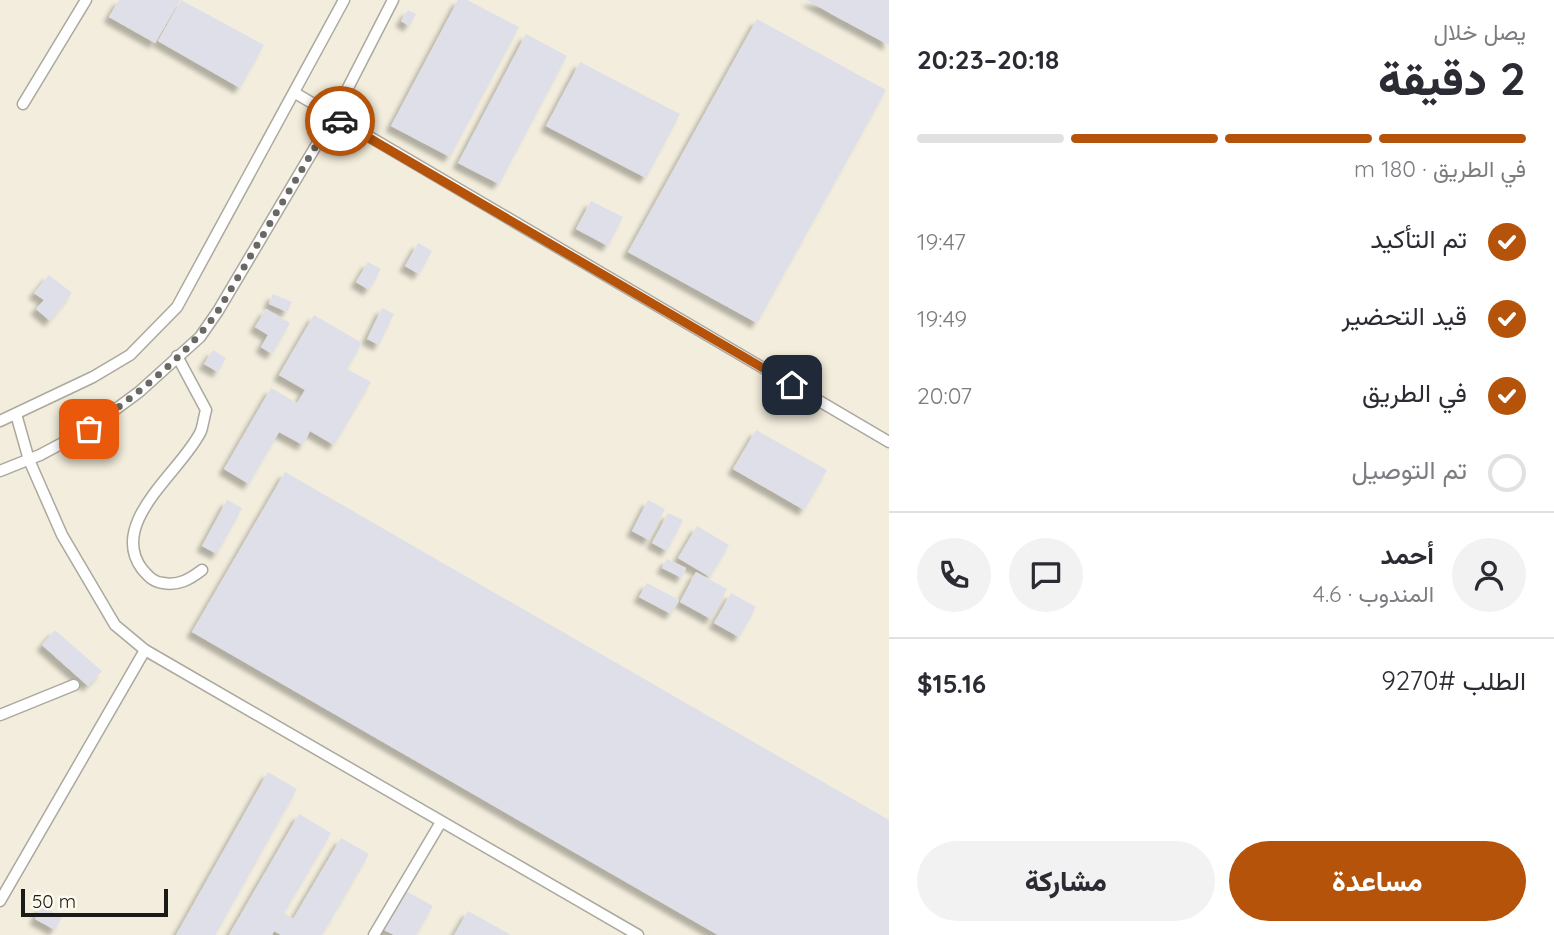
<!DOCTYPE html>
<html lang="ar">
<meta charset="utf-8">
<style>
body{margin:0;font-family:Quicksand,Vazirmatn,sans-serif;background:#f2f2f3;color:#2b2b33;direction:rtl;height:100vh;display:flex;flex-direction:column;font-size:26px;white-space:nowrap}
*{box-sizing:border-box;margin:0}
p{font-size:23px;color:#7c7c81}
.icon{flex:none;width:38px;height:38px;fill:none;stroke:currentColor;stroke-width:2;stroke-linecap:round;stroke-linejoin:round}
.map{position:relative;flex:1;overflow:hidden;direction:ltr}
.details{display:flex;flex-direction:column;background:#fff;width:665px}
.details>*{flex:none}
.scale{position:absolute;left:21px;bottom:18px;width:147px;box-sizing:border-box;padding-left:7px;border:4px solid #1b1a16;border-top:0;font-size:19px;line-height:24px;white-space:nowrap;color:#1b1a16;-webkit-text-stroke:5px #fdfaef;paint-order:stroke}
.pin{position:absolute;display:grid;place-items:center;width:60px;height:60px;color:#fff;margin:-30px;border-radius:14px;box-shadow:0 4px 10px #0006}
.courier{position:absolute;display:grid;place-items:center;width:70px;height:70px;margin:-35px;border:5px solid #b45309;border-radius:50%;background:#fff;color:#222;box-shadow:0 2px 9px #0007}
.overview em{font-style:normal;font-weight:800}
.overview div{display:flex;flex-direction:column-reverse}
.overview{display:flex;align-items:center;justify-content:space-between;height:119px;padding:0 28px}
h1{font-size:46px;font-weight:800;line-height:52px}
.bar{display:grid;grid-template-columns:repeat(4,1fr);gap:10px 7px;align-content:center;height:84px;padding:0 28px}
.bar i{height:9px;border-radius:5px;background:#e1e1e2}
.bar .current{background:#b45309}
.bar p{grid-column:span 4}
.line{display:flex;align-items:center;gap:18px;padding:0 28px;border-top:2px solid #e1e1e2}
.line div{flex:1}
.round{display:grid;place-items:center;flex:none;width:74px;height:74px;border-radius:37px;background:#f2f2f3}
ol{padding:0 28px;list-style:none}
li{display:flex;align-items:center;gap:21px;height:77px}
li p{margin-inline-start:auto}
li .icon{padding:7px;border-radius:50%;background:#b45309;color:#fff;stroke-width:4}
li:last-child{color:#7c7c81}
li i{width:38px;height:38px;border:4px solid #e1e1e2;border-radius:50%}
.primary-button{display:flex;gap:14px;margin-top:auto;padding:14px 28px}
.primary-button a{flex:1;height:80px;border-radius:42px;background:#b45309;color:#fff;font-size:28px;font-weight:800;line-height:80px;text-align:center}
.primary-button a+a{background:#f2f2f3;color:#2b2b33}
main{display:flex;flex:1;min-height:0}
.map>svg:first-child{display:block}
</style>
<main>
<section class="details">
<div class="overview"><div><h1>2 دقيقة</h1><p>يصل خلال</p></div><em>20:18–20:23</em></div>
<div class="bar"><i class="current"></i><i class="current"></i><i class="current"></i><i></i><p>في الطريق · 180 m</p></div>
<ol>
<li><svg class="icon" aria-label="check" viewBox="0 0 24 24"><path d="M5 12l5 5 9-10"/></svg>تم التأكيد<p>19:47</p></li>
<li><svg class="icon" aria-label="check" viewBox="0 0 24 24"><path d="M5 12l5 5 9-10"/></svg>قيد التحضير<p>19:49</p></li>
<li><svg class="icon" aria-label="check" viewBox="0 0 24 24"><path d="M5 12l5 5 9-10"/></svg>في الطريق<p>20:07</p></li>
<li><i></i>تم التوصيل</li>
</ol>
<div class="line" style="height:126px"><a class="round"><svg class="icon" aria-label="person" viewBox="0 0 24 24"><circle cx="12" cy="8" r="4"/><path d="M4 21q1-7 8-7t8 7"/></svg></a><div><b>أحمد</b><p>المندوب · 4.6</p></div><a class="round"><svg class="icon" aria-label="chat" viewBox="0 0 24 24"><path d="M4 5h16v11H9l-5 4z"/></svg></a><a class="round"><svg class="icon" aria-label="phone" viewBox="0 0 24 24"><path d="M5 4h4l2 5-3 2q2 4 5 5l2-3 5 2v4C11 20 4 13 5 4z"/></svg></a></div>
<div class="line" style="height:91px"><div>الطلب #9270</div><b>$15.16</b></div>
<div class="primary-button"><a>مساعدة</a><a>مشاركة</a></div>
</section>
<div class="map">
<svg width="889" height="935" viewBox="0 0 889 935">
<defs>
<filter id="shadow"><feDropShadow dx="-5.5" dy="5.5" stdDeviation="2" flood-color="#0004"/></filter>
</defs>
<rect width="100%" height="100%" fill="#fdfaef"/>
<!-- built -->
<rect fill="#f2eddc" x="0" y="0" width="889" height="935"/>
<!-- building -->
<g fill="#dfdfe9" filter="url(#shadow)">
<polygon points="119,0 180,0 155,43 109,17"/>
<polygon points="181,0 264,45 240,88 158,41"/>
<polygon points="458,0 467,0 519,27 450,157 391,126"/>
<polygon points="807,0 889,0 889,45 835,16"/>
<polygon points="408,10 416,14 409,26 401,21"/>
<polygon points="757,19 886,90 757,323 628,252"/>
<polygon points="526,34 567,56 499,184 458,163"/>
<polygon points="580,62 680,114 646,178 546,126"/>
<polygon points="591,201 623,217 608,246 576,229"/>
<polygon points="418,243 432,251 419,274 405,266"/>
<polygon points="368,262 381,269 369,290 356,282"/>
<polygon points="49,275 72,293 50,321 36,309 44,300 34,293"/>
<polygon points="273,294 292,302 287,312 269,304"/>
<polygon points="382,308 394,314 379,345 367,339"/>
<polygon points="266,309 290,323 272,354 261,347 268,335 255,327"/>
<polygon points="314,315 362,343 347,369 371,382 334,445 310,431 303,445 279,432 249,484 224,469 271,388 297,403 305,390 279,375"/>
<polygon points="213,350 226,358 218,372 204,364"/>
<polygon points="756,430 827,470 804,510 733,469"/>
<polygon points="285,472 889,820 889,935 718,935 192,632"/>
<polygon points="227,500 242,508 217,554 202,546"/>
<polygon points="648,500 665,509 649,540 632,531"/>
<polygon points="668,513 683,520 667,551 652,543"/>
<polygon points="697,526 729,545 710,577 678,558"/>
<polygon points="667,559 686,568 682,578 662,568"/>
<polygon points="696,572 727,589 711,619 680,602"/>
<polygon points="647,583 679,600 671,614 639,597"/>
<polygon points="731,593 756,607 739,637 714,623"/>
<polygon points="55,630 102,671 88,686 42,645"/>
<polygon points="268,772 297,789 215,935 176,935"/>
<polygon points="299,814 331,833 284,913 293,919 341,838 369,854 322,935 281,935 274,931 272,935 229,935"/>
<polygon points="404,890 433,906 416,935 394,935 382,929"/>
<polygon points="41,906 62,917 55,930 35,919"/>
<polygon points="468,911 511,935 454,935"/>
</g>
<g fill="none" stroke-linecap="round" stroke-linejoin="round">
<!-- service casing -->
<g stroke="#aba89f" stroke-width="13">
<g id="service">
<polyline points="295,93 889,442"/>
<polyline points="23,104 86,0"/>
<path d="M177,356L206,410C204,417 203,425 201,431C183,470 107,522 142,569C148,576 153,582 163,583C179,586 190,579 202,570"/>
<polyline points="16,414 29,460 62,535 115,625 145,650 638,935"/>
<polyline points="0,421 93,377 130,355 177,307 344,0"/>
<polyline points="0,471 40,455 89,429 139,392 200,337 218,311 333,117 393,0"/>
<polyline points="0,715 74,685"/>
<polyline points="0,901 145,650"/>
<polyline points="374,935 441,822"/>
</g>
</g>
<!-- service -->
<use href="#service" stroke="#fff" stroke-width="10"/>
</g>
<g fill="none" stroke-linecap="round" stroke-linejoin="round">
<!-- done -->
<path stroke="#6a6862" stroke-width="7" stroke-dasharray="0 12.6" d="M89,429C135,395 185,358 218,311L333,117L340,121"/>
<!-- route -->
<polyline stroke="#b45309" stroke-width="9" points="340,121 792,385"/>
</g>
</svg>
<div class="scale">50 m</div>
<div class="pin" style="left:89px;top:429px;background:#ea580c"><svg class="icon" aria-label="bag" viewBox="0 0 24 24"><path d="M5 8h14l-1 12H6zM9 8a3 3 0 0 1 6 0"/></svg></div>
<div class="pin" style="left:792px;top:385px;background:#1f2937"><svg class="icon" aria-label="home" viewBox="0 0 24 24"><path d="M3 11l9-7 9 7M6 9v11h12V9"/></svg></div>
<div class="courier" style="left:340px;top:121px"><svg class="icon" aria-label="car" viewBox="0 0 24 24"><path d="M5 17H2v-5l4-1 3-4h7l3 4 3 1v5h-3M9 17h6M6 11h13"/><circle cx="7" cy="17" r="2"/><circle cx="17" cy="17" r="2"/></svg></div>
</div>
</main>
